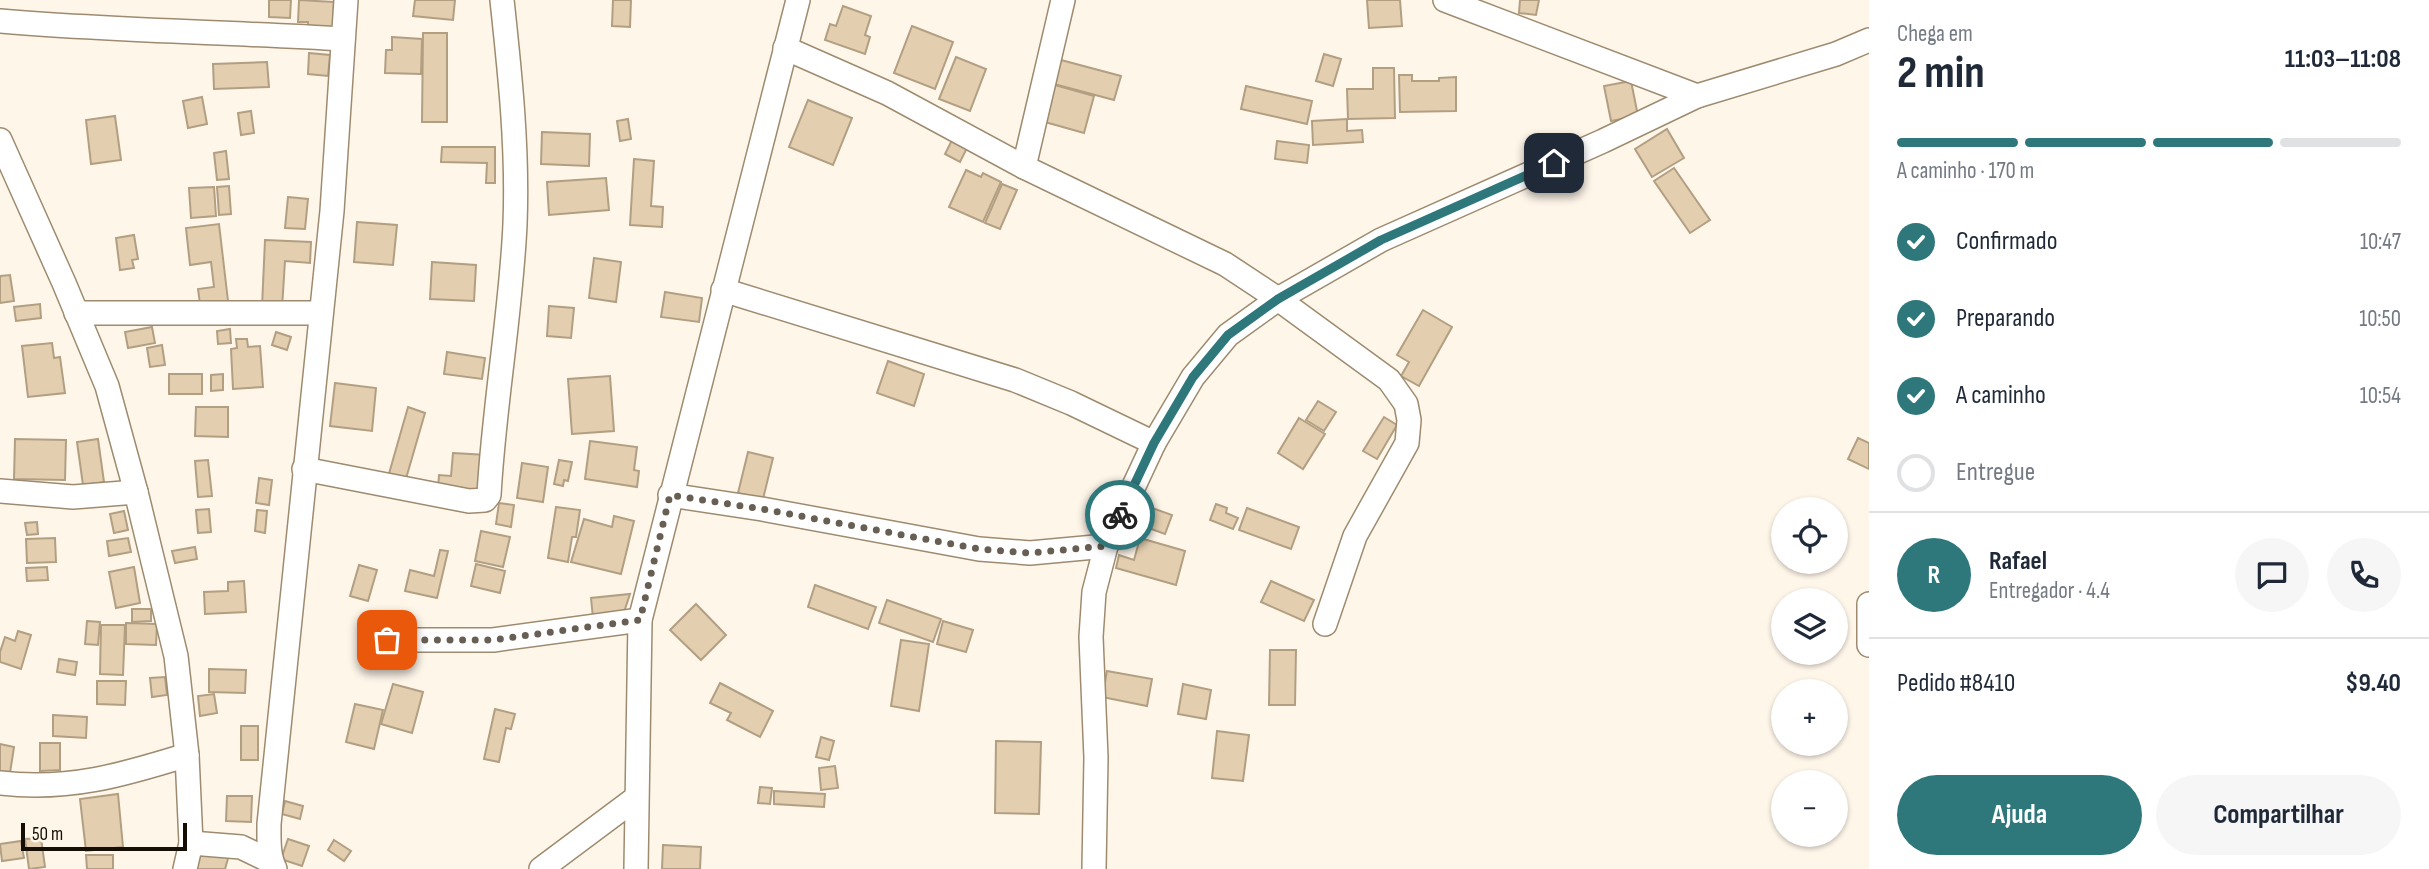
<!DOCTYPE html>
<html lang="pt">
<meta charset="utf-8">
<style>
body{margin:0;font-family:"Sofia Sans Condensed",sans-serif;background:#f6f6f7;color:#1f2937;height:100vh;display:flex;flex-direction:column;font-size:26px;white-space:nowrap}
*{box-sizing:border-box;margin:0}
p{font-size:23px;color:#747a83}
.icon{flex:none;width:38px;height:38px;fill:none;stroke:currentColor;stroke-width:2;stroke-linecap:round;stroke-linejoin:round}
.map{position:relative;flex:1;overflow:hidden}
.panel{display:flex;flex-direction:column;background:#fff;width:560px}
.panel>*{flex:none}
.fabs{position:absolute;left:1771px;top:497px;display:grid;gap:14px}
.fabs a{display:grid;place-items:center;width:77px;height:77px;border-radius:50%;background:#fff;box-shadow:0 2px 5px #0004;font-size:35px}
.scale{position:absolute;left:21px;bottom:18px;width:166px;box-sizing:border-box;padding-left:7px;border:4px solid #150e04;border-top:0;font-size:19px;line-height:24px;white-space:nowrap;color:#150e04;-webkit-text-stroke:5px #fff6ea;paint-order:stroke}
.pin{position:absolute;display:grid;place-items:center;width:60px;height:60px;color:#fff;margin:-30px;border-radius:14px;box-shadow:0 4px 10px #0006}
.courier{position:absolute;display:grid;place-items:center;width:70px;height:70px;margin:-35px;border:5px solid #2e787c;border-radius:50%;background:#fff;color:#222;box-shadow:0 2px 9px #0007}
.summary em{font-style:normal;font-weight:700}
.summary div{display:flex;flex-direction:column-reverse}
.summary{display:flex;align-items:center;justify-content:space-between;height:119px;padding:0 28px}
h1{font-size:46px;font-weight:700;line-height:52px}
.bar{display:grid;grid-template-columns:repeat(4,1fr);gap:10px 7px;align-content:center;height:84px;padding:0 28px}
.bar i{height:9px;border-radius:5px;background:#e0e1e3}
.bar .selected{background:#2e787c}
.bar p{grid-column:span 4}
.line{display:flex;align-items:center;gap:18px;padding:0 28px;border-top:2px solid #e0e1e3}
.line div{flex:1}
.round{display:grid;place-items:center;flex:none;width:74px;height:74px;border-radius:37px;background:#f6f6f7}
ol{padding:0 28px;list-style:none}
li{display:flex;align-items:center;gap:21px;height:77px}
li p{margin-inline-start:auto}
li .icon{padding:7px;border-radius:50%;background:#2e787c;color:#fff;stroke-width:4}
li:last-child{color:#747a83}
li i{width:38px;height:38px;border:4px solid #e0e1e3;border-radius:50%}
.cta{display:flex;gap:14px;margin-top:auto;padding:14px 28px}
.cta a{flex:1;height:80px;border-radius:42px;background:#2e787c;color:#fff;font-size:28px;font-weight:700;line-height:80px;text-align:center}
.cta a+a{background:#f6f6f7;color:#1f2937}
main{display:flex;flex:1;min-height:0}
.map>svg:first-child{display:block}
</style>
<main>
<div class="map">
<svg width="1869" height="869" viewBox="0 0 1869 869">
<rect width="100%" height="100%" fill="#fff6ea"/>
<!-- building -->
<g fill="#e3ceb0" stroke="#b29f82" stroke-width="2">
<polygon points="269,0 291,0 290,18 269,17"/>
<polygon points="299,0 334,2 333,30 308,28 308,22 298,22"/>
<polygon points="415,0 455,0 453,20 413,16"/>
<polygon points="613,0 631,0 630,27 612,26"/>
<polygon points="1367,0 1400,0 1402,26 1369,28"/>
<polygon points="1520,0 1539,0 1536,15 1519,13"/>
<polygon points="843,6 871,16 865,35 870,37 865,54 825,40 830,24 836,26"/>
<polygon points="912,26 953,42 935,89 894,73"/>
<polygon points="423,33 447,33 447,122 422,122"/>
<polygon points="392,37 422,39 421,74 385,73 386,50 392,50"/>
<polygon points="309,53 330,55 328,76 308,74"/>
<polygon points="1324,54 1341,59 1333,86 1316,81"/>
<polygon points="956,57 986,69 970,111 939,99"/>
<polygon points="1061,60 1121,76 1114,100 1054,84"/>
<polygon points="267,62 269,87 214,89 213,64"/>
<polygon points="1373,68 1394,68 1395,118 1348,119 1347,89 1373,89"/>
<polygon points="1399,75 1412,75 1412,81 1439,81 1439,78 1456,77 1456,111 1400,112"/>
<polygon points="1631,81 1638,116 1611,121 1604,86"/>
<polygon points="1055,85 1094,96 1084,133 1045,122"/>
<polygon points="1246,86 1312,101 1307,124 1241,109"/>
<polygon points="202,97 207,124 188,128 183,101"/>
<polygon points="808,100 852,118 833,165 789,147"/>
<polygon points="251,111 254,133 241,135 238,113"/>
<polygon points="115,116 121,160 91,164 86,120"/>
<polygon points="628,119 631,139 620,141 617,121"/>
<polygon points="1347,119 1347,131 1362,130 1363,142 1313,145 1312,121"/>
<polygon points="1667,129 1684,158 1652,177 1635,149"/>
<polygon points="542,132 590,134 589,166 541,164"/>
<polygon points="953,138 968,146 960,162 945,154"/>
<polygon points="1277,141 1309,145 1307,163 1275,159"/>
<polygon points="442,147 495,147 495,183 486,183 487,163 441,162"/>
<polygon points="226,151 229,179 217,180 214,153"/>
<polygon points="634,159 654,161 651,206 663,207 662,227 630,225"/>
<polygon points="1674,168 1710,220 1690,233 1654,181"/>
<polygon points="966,170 981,177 983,173 1001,182 983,222 949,207"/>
<polygon points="606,178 609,210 549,215 547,182"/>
<polygon points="1002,184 1017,190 1000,229 985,223"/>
<polygon points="229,186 231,214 219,215 217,187"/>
<polygon points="214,187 216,216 191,218 189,188"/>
<polygon points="288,197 308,199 305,229 285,228"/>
<polygon points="357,222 397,225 393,265 354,262"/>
<polygon points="219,224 228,301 200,304 198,289 214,287 211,262 190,265 186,228"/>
<polygon points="134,235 138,259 132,260 134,268 120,270 116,238"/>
<polygon points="265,240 311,242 310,263 285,261 282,308 262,307"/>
<polygon points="594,258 621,262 616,302 589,298"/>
<polygon points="432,262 476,265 474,301 430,299"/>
<polygon points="10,275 14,301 0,303 0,276"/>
<polygon points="665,292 702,298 699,322 661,317"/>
<polygon points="40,304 41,318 16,321 14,307"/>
<polygon points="549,306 574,308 571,338 547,336"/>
<polygon points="1423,310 1452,327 1419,386 1401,376 1409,362 1397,355"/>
<polygon points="152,327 155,343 128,348 125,332"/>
<polygon points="230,329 231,343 218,344 217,331"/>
<polygon points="276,332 291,337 287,350 272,345"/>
<polygon points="236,339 247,339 248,347 260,346 263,387 233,389 231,349 237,348"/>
<polygon points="52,343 54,358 60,357 65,393 28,397 22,346"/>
<polygon points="162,345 165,365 150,367 147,348"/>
<polygon points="447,352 485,358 482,379 444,374"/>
<polygon points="888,361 924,374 914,406 877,393"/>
<rect x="169" y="374" width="33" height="20"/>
<polygon points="223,374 223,390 211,391 211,375"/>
<polygon points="610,376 614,431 572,434 568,379"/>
<polygon points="335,383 376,388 372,431 330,426"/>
<polygon points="1318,401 1336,412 1324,431 1306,420"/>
<polygon points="196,407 228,407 228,437 195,436"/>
<polygon points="408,407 425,413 405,482 388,477"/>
<polygon points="1384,417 1397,425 1377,459 1363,451"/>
<polygon points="1299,418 1325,434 1303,469 1278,453"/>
<polygon points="1858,438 1869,443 1869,469 1848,459"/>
<polygon points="15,439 66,440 65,480 14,479"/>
<polygon points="98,439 104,482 83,485 77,442"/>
<polygon points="590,441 637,447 634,470 639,471 637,487 585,479"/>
<polygon points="748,452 773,458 763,499 738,493"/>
<polygon points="453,453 487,455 484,492 438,489 439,475 451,476"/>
<polygon points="208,460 212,496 198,497 195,461"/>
<polygon points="559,460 572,462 568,481 564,480 563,486 554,484"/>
<polygon points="522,463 548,467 543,502 517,498"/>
<polygon points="259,478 272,480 269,505 256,503"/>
<polygon points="499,503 514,505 511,527 496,524"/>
<polygon points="1138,503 1172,515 1165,534 1132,522"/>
<polygon points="1216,504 1227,508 1226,513 1238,518 1233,529 1210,520"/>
<polygon points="556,507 580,510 576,537 572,537 568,562 548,558"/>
<polygon points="1247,508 1299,527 1291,549 1239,530"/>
<polygon points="209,509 211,532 198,533 196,510"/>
<polygon points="257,510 267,511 265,533 255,531"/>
<polygon points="124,511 128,530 114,533 110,514"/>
<polygon points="614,516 634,521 621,574 571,562 584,519 612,527"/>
<polygon points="37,522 38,534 27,535 25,523"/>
<polygon points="481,531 510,537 503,567 475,561"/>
<polygon points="55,538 56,562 27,563 26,539"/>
<polygon points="128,538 131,552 109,556 107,541"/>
<polygon points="1140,538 1185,551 1176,585 1116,568 1119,555 1134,560"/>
<polygon points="195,547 197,559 175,563 172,551"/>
<polygon points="440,550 448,551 437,598 405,591 410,570 434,576"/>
<polygon points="476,564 505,571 500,593 471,586"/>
<polygon points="359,565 377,570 368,601 350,596"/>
<polygon points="47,567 48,580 27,581 26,568"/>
<polygon points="134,567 140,603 116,608 109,572"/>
<polygon points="244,581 246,612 205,614 204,592 228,591 228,582"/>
<polygon points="1271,581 1314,600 1304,621 1261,602"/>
<polygon points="815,585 876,607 868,629 808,607"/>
<polygon points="630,594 623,615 593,618 591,598"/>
<polygon points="887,600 941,619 933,642 879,623"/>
<polygon points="696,604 726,635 701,660 670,630"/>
<polygon points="132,609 151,609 151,621 132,622"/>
<polygon points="87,621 100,622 98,645 85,644"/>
<polygon points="943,621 973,630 966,652 937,644"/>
<polygon points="126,623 157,624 156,645 126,644"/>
<polygon points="101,625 125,625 123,675 100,674"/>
<polygon points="18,631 31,635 21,669 0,662 0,652 5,637 15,641"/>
<polygon points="901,640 929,644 919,711 891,706"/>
<polygon points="1270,650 1296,650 1295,705 1269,705"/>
<polygon points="59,659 77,662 75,675 57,672"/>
<polygon points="209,669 246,670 245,693 209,692"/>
<polygon points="1107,671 1152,679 1147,706 1102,697"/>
<polygon points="165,677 167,695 152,697 150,678"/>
<polygon points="97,681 126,681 125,705 97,704"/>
<polygon points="720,683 773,711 760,737 727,720 731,713 710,703"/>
<polygon points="393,684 423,692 412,733 381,724"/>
<polygon points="1183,684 1211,690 1206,719 1178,714"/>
<polygon points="214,694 217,713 200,716 198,696"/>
<polygon points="355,704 383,710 374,749 346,742"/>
<polygon points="495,709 515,714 511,729 506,728 499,762 484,759"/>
<polygon points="53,715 87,717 86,738 53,736"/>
<rect x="241" y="726" width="17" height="34"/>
<polygon points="1217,731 1249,735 1243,781 1212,778"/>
<polygon points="821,737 834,741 829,760 816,757"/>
<polygon points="996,741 1041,742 1039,814 995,813"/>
<polygon points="40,743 60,743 60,770 40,771"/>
<polygon points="0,744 14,747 10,773 0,771"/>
<polygon points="835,766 838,788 821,790 819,768"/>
<polygon points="760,787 772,788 770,804 758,803"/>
<polygon points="774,791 825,794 824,807 774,804"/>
<polygon points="118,794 123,847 86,851 80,799"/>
<polygon points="227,796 252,796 251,822 226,821"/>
<polygon points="285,801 303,806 300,819 282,814"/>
<polygon points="41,838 45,867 29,869 25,839"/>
<polygon points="288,839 309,846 302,866 281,859"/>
<polygon points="334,840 351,851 344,861 328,850"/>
<polygon points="21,841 24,858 2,861 0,844"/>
<polygon points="663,845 701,847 700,869 662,869"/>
<polygon points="200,847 229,855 225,869 194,869"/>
<polygon points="86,855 113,855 113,869 87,869"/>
</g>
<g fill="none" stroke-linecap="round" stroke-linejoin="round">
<!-- minor casing -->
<g stroke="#9e8b6f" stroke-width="26">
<g id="minor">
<polyline points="1445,0 1697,96"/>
<path d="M0,21C114,31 228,32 343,39"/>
<polyline points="785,48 887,93 1024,167 1225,264 1278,299 1389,380 1406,404 1409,420 1407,443 1355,536 1325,624"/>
<polyline points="0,140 64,283 107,386 136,492 176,656 187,755 191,843 185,869"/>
<polyline points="1024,167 1063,0"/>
<polyline points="723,290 1015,380 1071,403 1154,443"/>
<polyline points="76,313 320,313"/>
<path d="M304,469L469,501L485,500L489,495C494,404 511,314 515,224C518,149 510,74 502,0"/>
<polyline points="0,491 73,497 136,492"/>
<polyline points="670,495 762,509 979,549 1030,553 1106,546"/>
<polyline points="1869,604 1869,645"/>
<polyline points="387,640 493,640 640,620"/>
<path d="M0,783C68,791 123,775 187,755"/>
<polyline points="191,843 241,847 272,862"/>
<path d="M275,869C268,855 269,839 269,824L332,211L346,0"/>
<polyline points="541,869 636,798"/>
<polyline points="636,869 640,620 798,0"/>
<polyline points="1094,869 1096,758 1091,637 1094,592 1106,546 1154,443 1193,377 1228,335 1278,299 1381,240 1603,141 1697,96 1836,54 1869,40"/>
</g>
</g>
<!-- minor -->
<use href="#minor" stroke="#fff" stroke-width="23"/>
</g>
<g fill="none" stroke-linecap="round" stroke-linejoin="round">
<!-- done -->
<polyline stroke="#675f54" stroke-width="7" stroke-dasharray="0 12.6" points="387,640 493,640 640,620 670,495 762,509 979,549 1030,553 1105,546 1120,515"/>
<!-- route -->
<polyline stroke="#2e787c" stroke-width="9" points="1120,515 1154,443 1193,377 1228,335 1278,299 1381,240 1554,163"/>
</g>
</svg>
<div class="fabs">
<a><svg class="icon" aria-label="locate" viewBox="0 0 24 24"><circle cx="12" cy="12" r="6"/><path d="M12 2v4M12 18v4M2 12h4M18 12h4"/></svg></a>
<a><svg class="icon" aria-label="layers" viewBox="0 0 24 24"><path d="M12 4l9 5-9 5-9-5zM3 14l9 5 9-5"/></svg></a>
<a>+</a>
<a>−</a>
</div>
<div class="scale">50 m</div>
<div class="pin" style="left:387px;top:640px;background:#ea580c"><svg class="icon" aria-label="bag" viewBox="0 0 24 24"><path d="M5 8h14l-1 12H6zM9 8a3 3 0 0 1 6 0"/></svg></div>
<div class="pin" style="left:1554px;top:163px;background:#1f2937"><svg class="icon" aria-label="home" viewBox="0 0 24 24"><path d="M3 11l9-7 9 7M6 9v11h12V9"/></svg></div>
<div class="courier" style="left:1120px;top:515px"><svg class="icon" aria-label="bike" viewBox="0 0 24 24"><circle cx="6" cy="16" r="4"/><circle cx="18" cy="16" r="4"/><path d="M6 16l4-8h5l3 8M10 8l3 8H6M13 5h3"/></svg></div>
</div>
<section class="panel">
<div class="summary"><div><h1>2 min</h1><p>Chega em</p></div><em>11:03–11:08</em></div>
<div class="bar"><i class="selected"></i><i class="selected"></i><i class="selected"></i><i></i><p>A caminho · 170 m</p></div>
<ol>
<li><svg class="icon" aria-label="check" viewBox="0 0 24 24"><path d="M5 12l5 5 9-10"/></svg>Confirmado<p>10:47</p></li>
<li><svg class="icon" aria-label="check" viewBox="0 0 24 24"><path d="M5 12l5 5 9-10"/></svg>Preparando<p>10:50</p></li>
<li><svg class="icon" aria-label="check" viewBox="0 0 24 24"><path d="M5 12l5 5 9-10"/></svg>A caminho<p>10:54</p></li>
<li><i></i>Entregue</li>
</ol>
<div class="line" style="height:126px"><b class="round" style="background:#2e787c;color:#fff">R</b><div><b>Rafael</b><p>Entregador · 4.4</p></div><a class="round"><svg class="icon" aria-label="chat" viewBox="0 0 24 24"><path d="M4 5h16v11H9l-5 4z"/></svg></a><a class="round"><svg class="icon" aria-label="phone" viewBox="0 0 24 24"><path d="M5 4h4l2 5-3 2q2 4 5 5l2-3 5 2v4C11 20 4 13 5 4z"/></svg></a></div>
<div class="line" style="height:91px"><div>Pedido #8410</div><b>$9.40</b></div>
<div class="cta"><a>Ajuda</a><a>Compartilhar</a></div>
</section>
</main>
